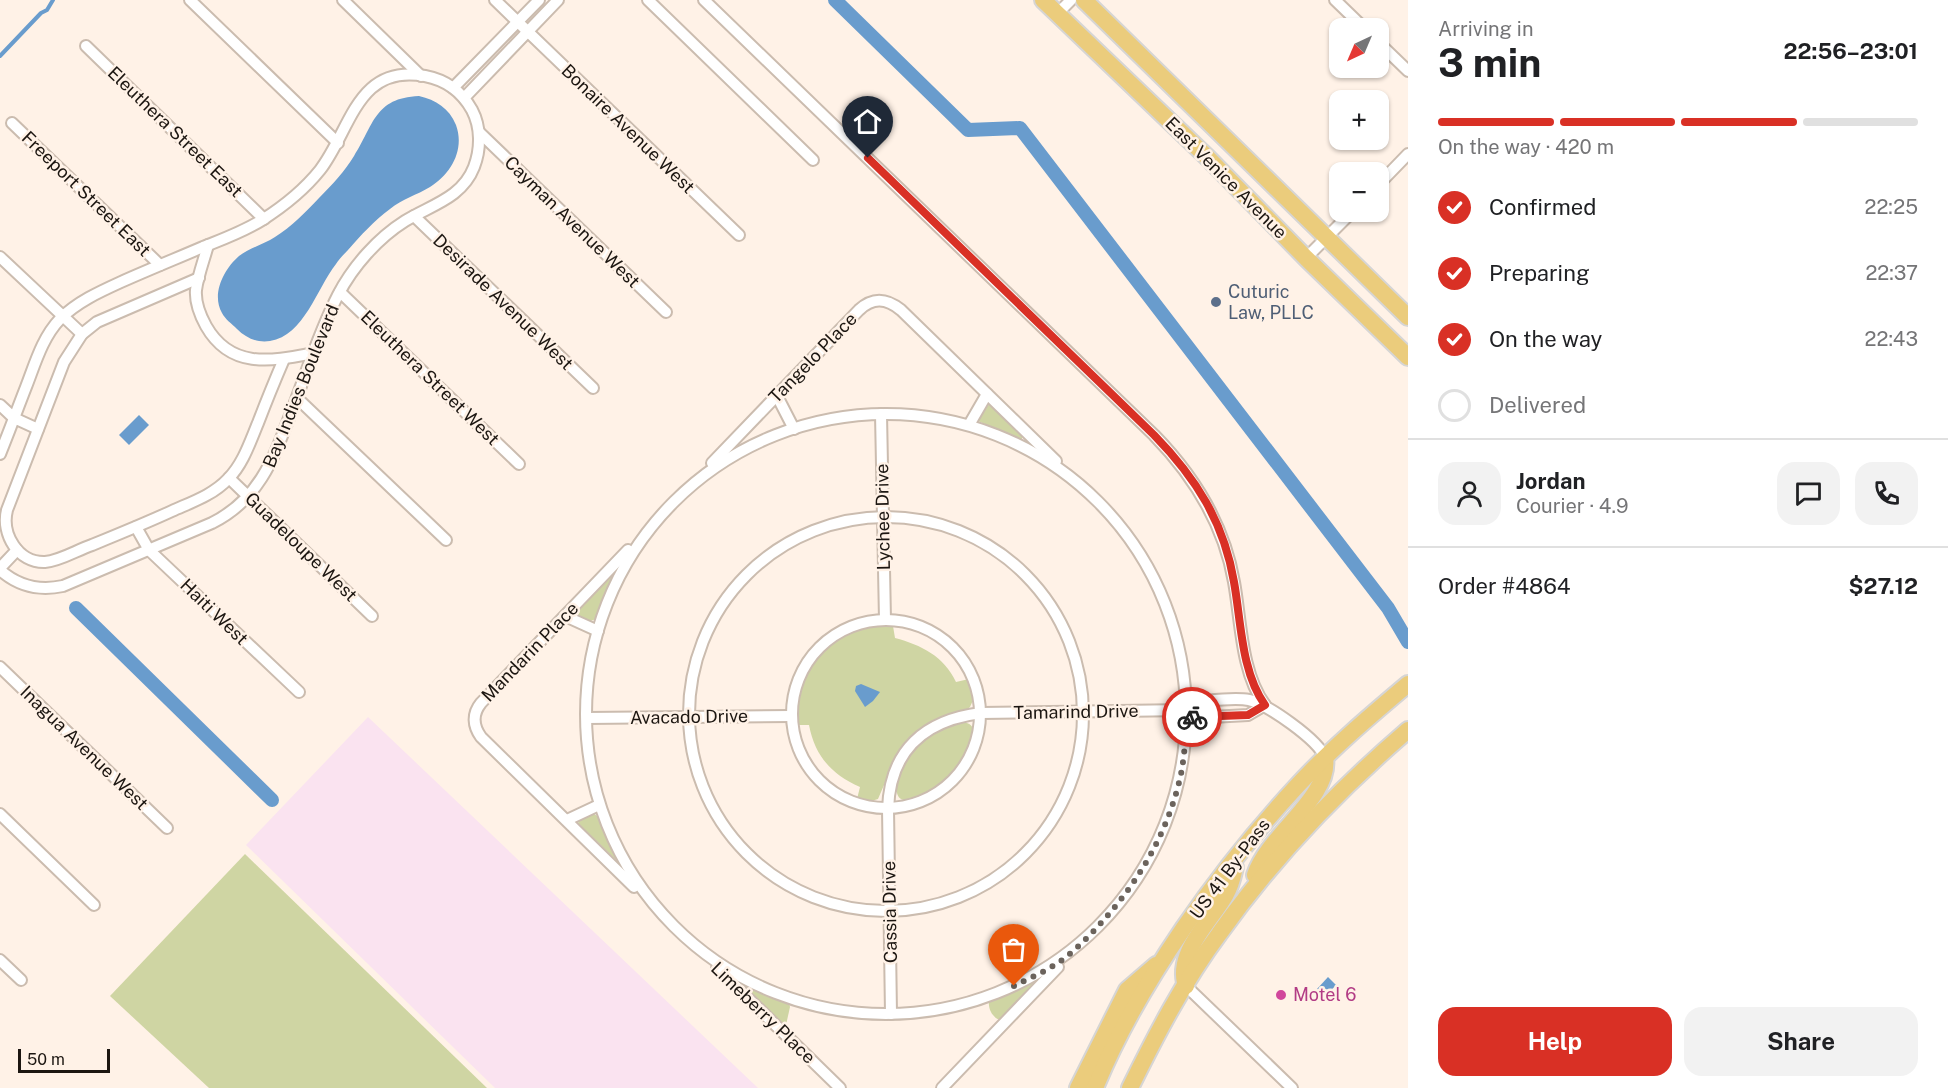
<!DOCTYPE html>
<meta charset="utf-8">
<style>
body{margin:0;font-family:"Public Sans",sans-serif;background:#f2f2f2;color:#202124;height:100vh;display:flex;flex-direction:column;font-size:22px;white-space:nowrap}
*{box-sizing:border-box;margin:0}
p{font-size:20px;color:#757577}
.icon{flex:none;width:33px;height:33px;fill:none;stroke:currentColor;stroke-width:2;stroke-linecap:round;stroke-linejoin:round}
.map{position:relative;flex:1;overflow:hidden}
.panel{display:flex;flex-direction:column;background:#fff;width:540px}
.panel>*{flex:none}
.needle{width:39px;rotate:224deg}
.tools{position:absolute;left:1329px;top:18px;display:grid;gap:12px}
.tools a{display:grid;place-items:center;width:60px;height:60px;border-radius:12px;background:#fff;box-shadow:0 2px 4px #0004;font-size:30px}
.scale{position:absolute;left:18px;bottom:15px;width:92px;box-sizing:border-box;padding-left:6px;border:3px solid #1c1611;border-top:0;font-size:16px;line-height:21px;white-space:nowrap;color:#1c1611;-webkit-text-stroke:4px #fff2e7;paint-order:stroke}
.pin{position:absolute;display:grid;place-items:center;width:51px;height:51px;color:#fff;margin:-62px -26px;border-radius:50% 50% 50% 0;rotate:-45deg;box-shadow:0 0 6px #0007}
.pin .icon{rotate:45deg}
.courier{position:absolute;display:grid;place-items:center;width:60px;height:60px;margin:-30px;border:4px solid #d93025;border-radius:50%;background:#fff;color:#222;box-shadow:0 2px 8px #0007}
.overview em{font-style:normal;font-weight:700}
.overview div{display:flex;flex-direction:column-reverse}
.overview{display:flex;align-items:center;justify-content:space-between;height:102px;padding:0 30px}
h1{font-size:39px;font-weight:700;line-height:45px}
.bar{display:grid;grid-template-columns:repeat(4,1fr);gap:9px 6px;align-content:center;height:72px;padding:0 30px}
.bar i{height:8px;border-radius:4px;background:#e0e0e0}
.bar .active{background:#d93025}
.bar p{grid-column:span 4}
.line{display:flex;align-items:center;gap:15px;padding:0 30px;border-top:2px solid #e0e0e0}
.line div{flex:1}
.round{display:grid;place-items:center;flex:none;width:63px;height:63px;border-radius:18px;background:#f2f2f2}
ol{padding:0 30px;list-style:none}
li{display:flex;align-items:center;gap:18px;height:66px}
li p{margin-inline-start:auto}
li .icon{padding:6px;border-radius:50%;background:#d93025;color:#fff;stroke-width:4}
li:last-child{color:#757577}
li i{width:33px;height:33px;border:3px solid #e0e0e0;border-radius:50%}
.action{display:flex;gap:12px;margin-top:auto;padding:12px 30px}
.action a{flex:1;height:69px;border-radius:18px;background:#d93025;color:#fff;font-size:24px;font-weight:700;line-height:69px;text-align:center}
.action a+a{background:#f2f2f2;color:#202124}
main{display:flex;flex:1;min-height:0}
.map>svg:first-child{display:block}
</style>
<main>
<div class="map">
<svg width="1408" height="1088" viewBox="0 0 1408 1088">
<rect width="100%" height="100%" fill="#fff2e7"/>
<!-- industrial -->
<polygon fill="#fae3f0" points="368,717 758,1088 495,1088 246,845"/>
<!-- green -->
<g fill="#cfd5a3">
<polygon points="989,404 1022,435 1022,439 1018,439 978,421"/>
<polygon points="612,575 613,578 596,619 588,622 577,616 576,612 578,609"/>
<path d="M871,626H893L895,638C921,645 944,656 956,682L969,679L974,698L970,707L966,710L940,718L920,729L907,742L897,755L878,799L868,802L857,799L860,787C831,774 815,756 809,725H796C794,675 823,637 871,626Z"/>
<path d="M962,722C988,724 965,761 956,771C949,779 941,786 931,791C877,823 897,764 921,743C933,732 946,726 962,722Z"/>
<polygon points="592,814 594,814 599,817 619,861 619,863 578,823 580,820"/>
<polygon points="245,854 487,1088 209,1088 110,996"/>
<path d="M1033,982L1036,983L1001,1020C993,1019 988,1009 989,1002Z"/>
<polygon points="745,985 789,1003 790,1007 786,1025 781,1024 743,986"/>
</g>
<!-- water -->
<g fill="#699ccd">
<path d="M419,96C436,100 449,108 456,125C465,150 451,174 430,187C417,195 402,199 390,209C374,221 361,235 348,250C344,254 339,259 336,264C317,288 304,336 270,341C257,343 246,338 237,329C232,324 225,319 222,313C211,294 224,269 239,256C250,248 264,244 275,237C291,227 306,212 319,198C332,185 345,171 354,156C374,125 374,98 419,96Z"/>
<polygon points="139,415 149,425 129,445 119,435"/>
<polygon points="861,684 880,692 873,701 865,707 855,691 856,686"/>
<polygon points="1328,977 1336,985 1325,997 1317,989"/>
</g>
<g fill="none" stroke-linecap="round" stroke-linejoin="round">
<!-- stream -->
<polyline stroke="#699ccd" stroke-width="4" points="0,56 41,13 47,10 53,0"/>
<!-- canal -->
<g stroke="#699ccd" stroke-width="14">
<polyline points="835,0 968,130 1020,128 1388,608 1408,642"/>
<polyline points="76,608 272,800"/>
</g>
<!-- minor casing -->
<g stroke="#cbbcaf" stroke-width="14">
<g id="minor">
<polyline points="190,0 338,143"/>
<polyline points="343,0 421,76"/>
<polyline points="495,0 739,235"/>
<polyline points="648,0 813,160"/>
<path d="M704,0L1154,435C1195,477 1224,524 1234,582C1241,620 1241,673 1265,705"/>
<polyline points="1335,0 1364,28"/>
<polyline points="1057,14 1071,0"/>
<polyline points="1378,42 1408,71"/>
<polyline points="86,46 264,219"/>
<polyline points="453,88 539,0"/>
<polyline points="464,98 558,0"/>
<polyline points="12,123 160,265"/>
<polyline points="479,132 666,312"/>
<polyline points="1378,185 1408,154"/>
<polyline points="414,216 593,388"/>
<path d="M208,245C204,260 198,275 196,290C195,302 200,315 206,326C231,370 272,361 314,353"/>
<polyline points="0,257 82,334"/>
<polyline points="1306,258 1352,212"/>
<path d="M199,278L97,322L82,334L64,362L7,510C1,534 18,563 45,562C60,561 77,550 92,545C119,534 146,523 172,511C192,502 213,495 228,479C243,464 250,442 258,423C266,402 275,380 284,359"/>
<polyline points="340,292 519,464"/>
<polyline points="777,396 794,429"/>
<polyline points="297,398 446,540"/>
<polyline points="0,405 14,418 38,429"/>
<circle cx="886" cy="714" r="300"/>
<polyline points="881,414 885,620"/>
<polyline points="969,425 987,394"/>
<path d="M0,454C9,432 17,410 26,387C35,364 42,338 60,319C77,302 99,292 121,282C148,270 175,259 203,247C223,239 243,232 262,220C284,206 304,190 320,170C351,130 357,63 425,76C446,80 462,92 472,110C481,127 481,149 474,167C462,198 431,205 405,221C378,238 353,266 338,295C320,330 308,368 294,405C275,454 262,498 212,523L63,586C40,591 18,586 0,570"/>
<path d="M712,463L859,310C873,297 886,298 901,310L1056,461"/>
<polyline points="229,478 372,616"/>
<circle cx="886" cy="714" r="197"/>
<polyline points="136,527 149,550 299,692"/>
<path d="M628,550L481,703C472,714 473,726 481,737L634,887"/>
<polyline points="0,568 17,550"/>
<polyline points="565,616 598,631"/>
<circle cx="886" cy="714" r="94"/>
<polyline points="0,667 167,828"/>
<polyline points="1186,710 1193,718 1248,715 1265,705"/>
<polyline points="587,718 791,716"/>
<polyline points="0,814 94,905"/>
<polyline points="567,820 599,805"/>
<polyline points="0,960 21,980"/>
<polyline points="717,968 840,1088"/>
<polyline points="1186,986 1292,1088"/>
<path d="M891,1014L888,809C890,750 925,720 981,713L1186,710L1193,702C1209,701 1233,697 1249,700C1267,704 1319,740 1325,758"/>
<polyline points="942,1088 1058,967"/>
</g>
</g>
<!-- primary casing -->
<g stroke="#d6d5d4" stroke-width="20">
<g id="primary">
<polyline points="1043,0 1208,158 1306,258 1408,357"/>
<polyline points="1084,0 1408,317"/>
<path d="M1255,875C1268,835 1331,797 1325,758"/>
<path d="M1186,986C1175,953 1211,921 1226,894C1231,886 1233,876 1235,867"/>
<polyline points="1078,1088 1127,990 1156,965"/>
<path d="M1095,1088C1138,983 1220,869 1297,786C1331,749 1370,716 1408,684"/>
<path d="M1130,1088C1156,1035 1184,981 1219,934C1273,858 1337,791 1408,730"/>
</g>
</g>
<!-- minor -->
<use href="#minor" stroke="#fff" stroke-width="10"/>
<!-- primary -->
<use href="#primary" stroke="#ebcc7c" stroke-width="16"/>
</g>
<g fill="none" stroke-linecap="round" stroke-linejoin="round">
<!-- done -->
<path stroke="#6b635c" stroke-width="6" stroke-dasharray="0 10.8" d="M1014,986C1030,978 1047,971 1062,960C1077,949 1090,935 1102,922C1140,880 1169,830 1181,774C1185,753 1186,732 1186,710L1192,717"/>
<!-- route -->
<path stroke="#d93025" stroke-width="8" d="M868,158L1154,435C1196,478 1224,522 1234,582C1241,620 1241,672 1265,705L1248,715L1192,717"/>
</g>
<!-- markers -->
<circle fill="#5c6f8a" stroke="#fff2e7" stroke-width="2" cx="1216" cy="302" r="6"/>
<circle fill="#d1479c" stroke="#fff2e7" stroke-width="2" cx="1281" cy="995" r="6"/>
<g text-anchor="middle" stroke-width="5" stroke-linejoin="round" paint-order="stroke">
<!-- street labels -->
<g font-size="18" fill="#1c1611" stroke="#fff2e7">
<text transform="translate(628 129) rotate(44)" y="6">Bonaire Avenue West</text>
<text transform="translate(175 132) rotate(44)" y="6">Eleuthera Street East</text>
<text transform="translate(1226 178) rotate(45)" y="6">East Venice Avenue</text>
<text transform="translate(86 194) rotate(44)" y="6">Freeport Street East</text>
<text transform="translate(572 222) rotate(44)" y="6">Cayman Avenue West</text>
<text transform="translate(503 302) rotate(44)" y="6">Desirade Avenue West</text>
<text transform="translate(813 358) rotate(-46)" y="6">Tangelo Place</text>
<text transform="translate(430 378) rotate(44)" y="6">Eleuthera Street West</text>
<text transform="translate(301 386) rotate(-68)" y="6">Bay Indies Boulevard</text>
<text transform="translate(883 517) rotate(-91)" y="6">Lychee Drive</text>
<text transform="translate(301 547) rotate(44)" y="6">Guadeloupe West</text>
<text transform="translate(214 612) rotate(44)" y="6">Haiti West</text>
<text transform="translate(530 652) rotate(-46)" y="6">Mandarin Place</text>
<text transform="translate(1076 712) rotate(-1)" y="6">Tamarind Drive</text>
<text transform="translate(689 717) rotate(-1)" y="6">Avacado Drive</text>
<text transform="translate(84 748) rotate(44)" y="6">Inagua Avenue West</text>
<text transform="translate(1230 869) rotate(-53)" y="6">US 41 By-Pass</text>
<text transform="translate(890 912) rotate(-91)" y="6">Cassia Drive</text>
<text transform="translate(763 1013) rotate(44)" y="6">Limeberry Place</text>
</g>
<!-- service labels -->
<g font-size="18" fill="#4e5e75" stroke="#fff2e7" text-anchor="start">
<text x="1228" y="298">Cuturic<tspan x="1228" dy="21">Law, PLLC</tspan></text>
</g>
<!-- hotel labels -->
<g font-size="18" fill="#b23c85" stroke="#fff2e7" text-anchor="start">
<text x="1293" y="1001">Motel 6</text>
</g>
</g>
</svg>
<div class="tools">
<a><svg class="needle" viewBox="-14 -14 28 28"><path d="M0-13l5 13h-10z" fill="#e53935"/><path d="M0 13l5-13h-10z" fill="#757577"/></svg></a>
<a>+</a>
<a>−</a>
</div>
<div class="scale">50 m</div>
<div class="pin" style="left:1014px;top:986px;background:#ea580c"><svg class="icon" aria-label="bag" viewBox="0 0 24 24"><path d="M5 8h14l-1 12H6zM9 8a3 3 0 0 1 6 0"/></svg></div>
<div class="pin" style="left:868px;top:158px;background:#1f2937"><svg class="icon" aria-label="home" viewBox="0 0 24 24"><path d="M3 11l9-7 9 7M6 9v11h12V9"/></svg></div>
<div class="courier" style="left:1192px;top:717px"><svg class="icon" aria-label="bike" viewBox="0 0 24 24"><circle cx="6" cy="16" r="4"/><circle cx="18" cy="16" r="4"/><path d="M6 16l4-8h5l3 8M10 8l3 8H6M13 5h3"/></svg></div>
</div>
<section class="panel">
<div class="overview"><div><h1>3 min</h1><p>Arriving in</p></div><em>22:56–23:01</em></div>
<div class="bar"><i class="active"></i><i class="active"></i><i class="active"></i><i></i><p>On the way · 420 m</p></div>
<ol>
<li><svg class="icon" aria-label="check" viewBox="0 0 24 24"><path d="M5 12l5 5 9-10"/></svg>Confirmed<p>22:25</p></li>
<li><svg class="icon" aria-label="check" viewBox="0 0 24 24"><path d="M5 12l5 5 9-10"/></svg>Preparing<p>22:37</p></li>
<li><svg class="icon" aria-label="check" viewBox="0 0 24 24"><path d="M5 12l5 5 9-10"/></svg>On the way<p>22:43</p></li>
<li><i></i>Delivered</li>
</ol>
<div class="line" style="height:108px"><a class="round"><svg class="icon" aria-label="person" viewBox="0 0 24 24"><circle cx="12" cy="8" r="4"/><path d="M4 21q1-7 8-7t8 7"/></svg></a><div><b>Jordan</b><p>Courier · 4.9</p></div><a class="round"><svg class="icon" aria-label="chat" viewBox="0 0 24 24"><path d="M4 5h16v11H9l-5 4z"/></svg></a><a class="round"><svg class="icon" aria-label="phone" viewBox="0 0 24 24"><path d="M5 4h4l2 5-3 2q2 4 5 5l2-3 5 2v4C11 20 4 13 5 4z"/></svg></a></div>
<div class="line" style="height:78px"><div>Order #4864</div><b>$27.12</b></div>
<div class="action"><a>Help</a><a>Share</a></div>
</section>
</main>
